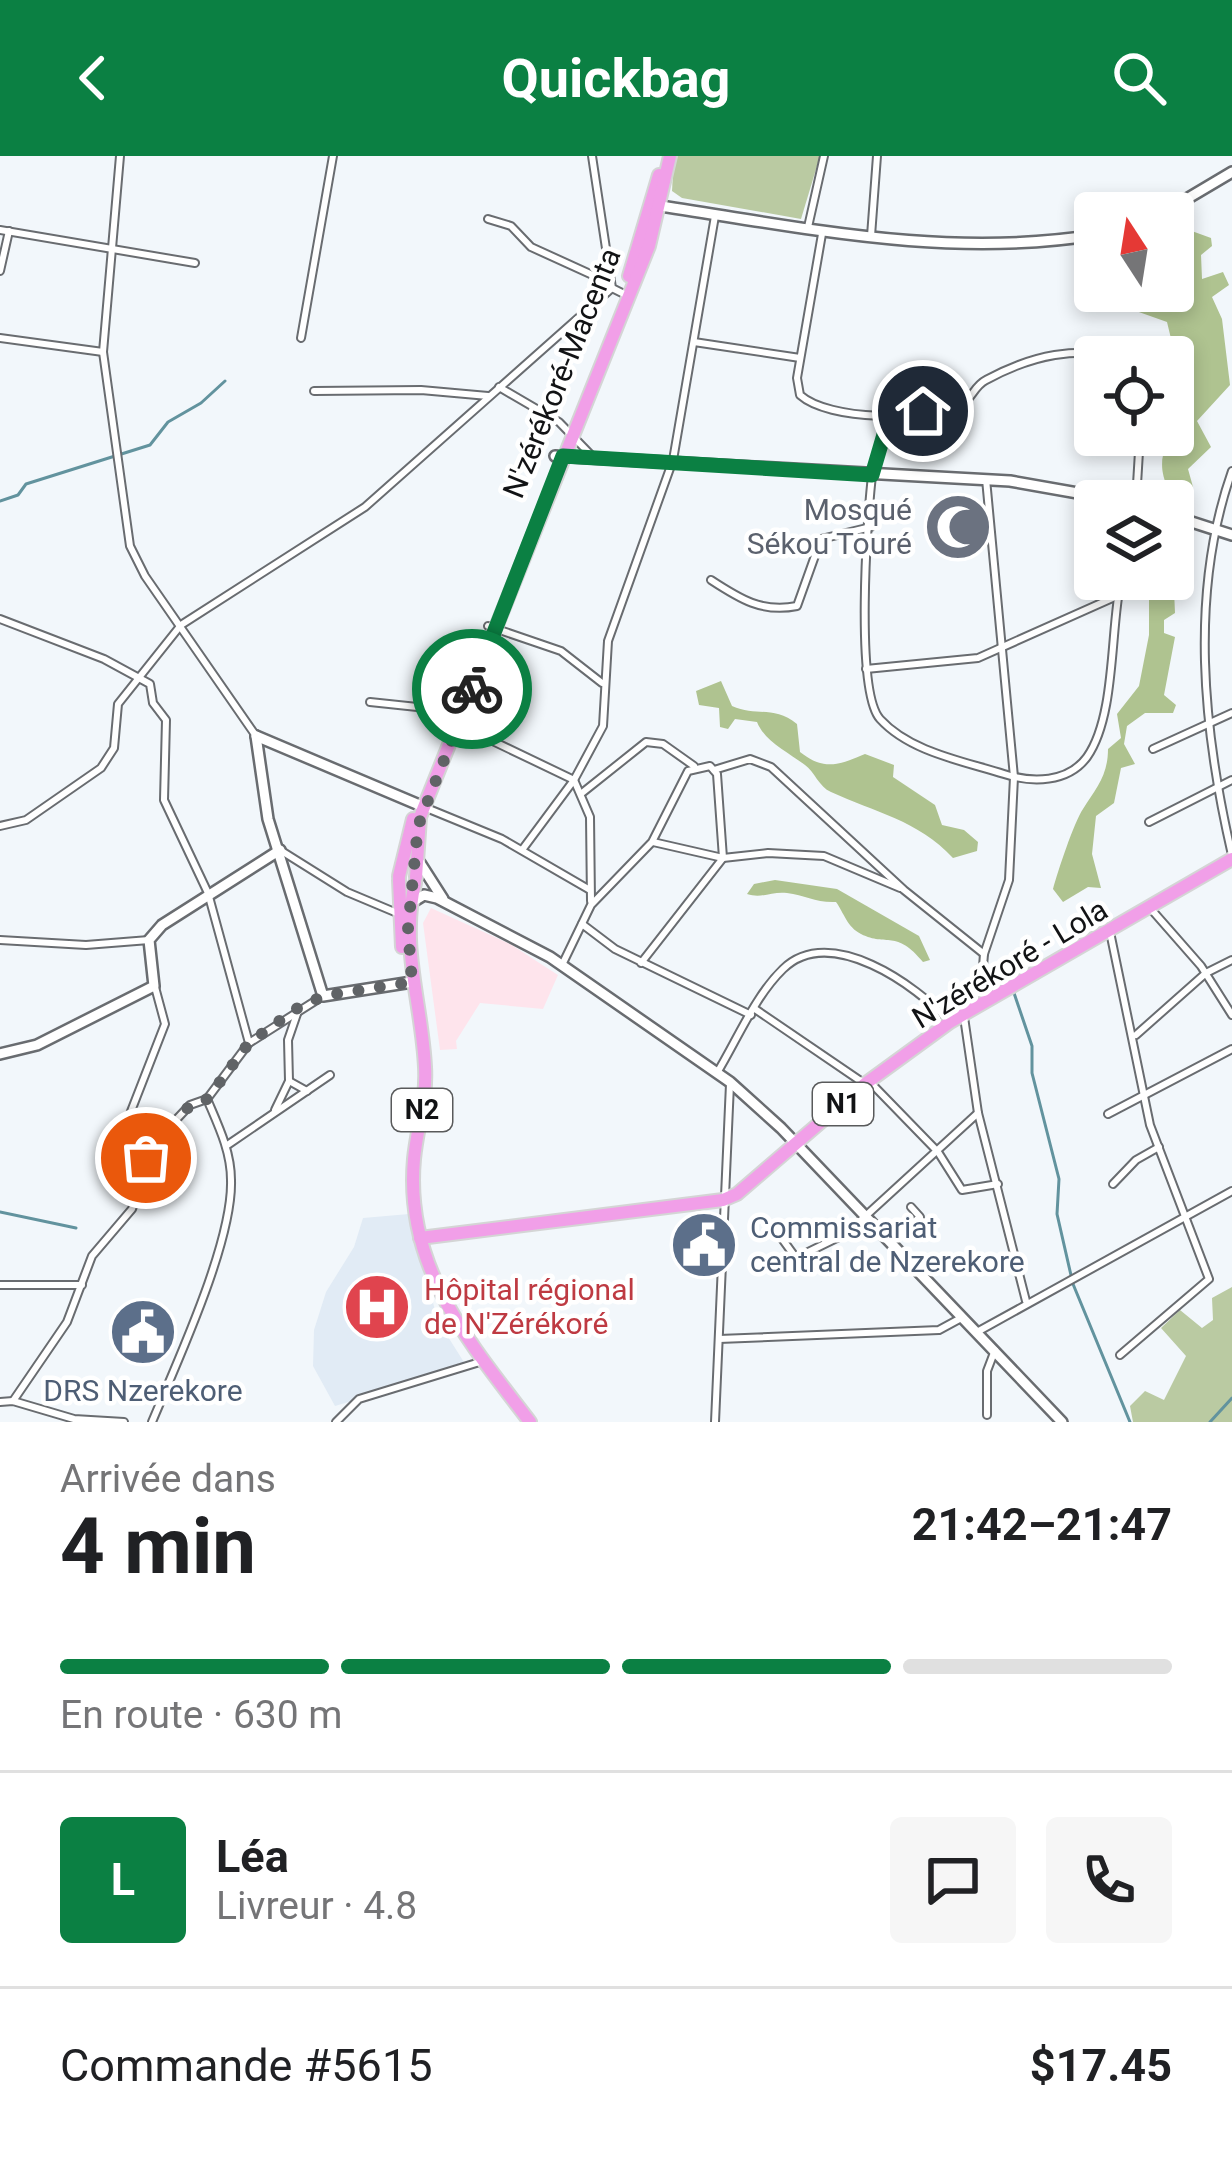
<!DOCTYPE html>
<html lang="fr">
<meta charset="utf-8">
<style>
body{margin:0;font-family:Roboto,sans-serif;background:#f6f6f6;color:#202124;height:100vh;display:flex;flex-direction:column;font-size:45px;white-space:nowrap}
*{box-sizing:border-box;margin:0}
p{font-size:39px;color:#757577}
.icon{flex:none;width:66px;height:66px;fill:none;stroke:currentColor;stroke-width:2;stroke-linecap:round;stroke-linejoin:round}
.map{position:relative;height:1266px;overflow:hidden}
.panel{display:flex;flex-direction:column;background:#fff;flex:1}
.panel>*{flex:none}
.needle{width:78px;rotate:348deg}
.buttons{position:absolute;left:1074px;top:36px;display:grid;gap:24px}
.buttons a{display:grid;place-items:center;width:120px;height:120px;border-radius:12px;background:#fff;box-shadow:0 6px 18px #0003;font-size:60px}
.pin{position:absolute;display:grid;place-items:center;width:102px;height:102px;color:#fff;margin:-51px;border:6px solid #fff;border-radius:50%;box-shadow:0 3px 12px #0007}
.courier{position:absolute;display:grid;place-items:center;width:120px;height:120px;margin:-60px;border:9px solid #0b8043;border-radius:50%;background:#fff;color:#222;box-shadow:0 3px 15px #0007}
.head em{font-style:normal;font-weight:700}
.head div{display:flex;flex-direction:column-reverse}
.head{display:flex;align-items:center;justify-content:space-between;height:204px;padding:0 60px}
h1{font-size:78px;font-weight:700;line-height:90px}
.bar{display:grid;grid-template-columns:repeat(4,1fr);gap:18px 12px;align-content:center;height:144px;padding:0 60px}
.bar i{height:15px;border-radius:9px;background:#e0e0e0}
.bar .active{background:#0b8043}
.bar p{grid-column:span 4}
.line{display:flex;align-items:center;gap:30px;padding:0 60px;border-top:3px solid #e0e0e0}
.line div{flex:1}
.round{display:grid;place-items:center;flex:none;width:126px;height:126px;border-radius:12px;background:#f6f6f6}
header{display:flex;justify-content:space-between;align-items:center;height:156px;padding:0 60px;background:#0b8043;color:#fff;font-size:54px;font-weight:700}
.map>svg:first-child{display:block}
</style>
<header><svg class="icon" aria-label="back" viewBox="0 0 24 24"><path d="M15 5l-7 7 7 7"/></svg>Quickbag<svg class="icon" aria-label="search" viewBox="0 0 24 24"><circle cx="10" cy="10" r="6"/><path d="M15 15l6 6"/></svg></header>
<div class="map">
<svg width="1232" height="1266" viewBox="0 0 1232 1266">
<rect width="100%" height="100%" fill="#f2f7fb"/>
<!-- commercial -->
<polygon fill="#fee4ec" points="431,752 510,788 558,819 543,853 480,847 456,885 457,893 440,894 423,767"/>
<!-- built -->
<polygon fill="#e1ebf5" points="409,1058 438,1165 467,1211 335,1250 313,1210 314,1174 326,1136 354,1091 363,1062"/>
<!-- green -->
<g fill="#bacaa2">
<polygon points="674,0 820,0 801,63 682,42 672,35"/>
<polygon points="1232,1131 1232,1266 1133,1266 1130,1250 1145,1235 1164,1244 1186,1200 1161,1172 1180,1154 1202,1172 1213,1164 1212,1142"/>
</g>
<!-- forest -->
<g fill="#afc390">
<path d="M1189,74L1211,82L1212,90L1201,99L1202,123L1223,116L1229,129L1212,141L1222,163L1230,229L1197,265L1211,291L1188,313L1193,331L1169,334C1146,290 1187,271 1194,233L1181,224L1167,166L1136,155L1123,135H1173V97Z"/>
<path d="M1173,411L1175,457L1164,464V477L1175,481L1164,539L1176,549L1173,557H1145L1127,570L1124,588L1135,608L1121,612L1114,647L1096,660L1092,698L1101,732L1088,731L1063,746L1053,733C1058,715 1074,666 1083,653C1096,632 1108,620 1108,593L1121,582L1117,558L1139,530L1149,479V440L1137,423H1173Z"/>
<path d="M721,525L732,550C756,561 774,549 797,568L800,596C824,615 839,609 865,598L894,609L893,621L935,649L942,669L964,674L978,686L977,695L953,702C918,664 874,656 831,636C819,631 814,615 805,609C788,596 765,586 757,566L735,563L728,573L720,571L719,552L699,549L696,535Z"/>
<path d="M775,724L837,733L919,780L930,804L923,806C896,773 887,791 861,778C847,771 844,757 836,746C816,747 805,739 787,737C772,735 762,743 747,738L754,728Z"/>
</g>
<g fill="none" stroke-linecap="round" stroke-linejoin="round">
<!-- stream -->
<g stroke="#62939e" stroke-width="3">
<polyline points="0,345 18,339 26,328 150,289 168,266 201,247 225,225"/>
<polyline points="1011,817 1016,804"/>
<polyline points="1014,837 1032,890 1032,917 1059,1023 1057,1058 1073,1128 1130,1266"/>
<polyline points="0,1056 76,1072"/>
<polyline points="1210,1266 1232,1242"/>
</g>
<!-- street casing -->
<g stroke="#696c70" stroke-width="10">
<g id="street">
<polyline points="120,0 103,196 130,390 145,420 256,580"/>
<polyline points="592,0 612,132 626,139"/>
<polyline points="488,63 511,70 531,91 610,127"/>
<polyline points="808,71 824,0"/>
<polyline points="0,74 195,107"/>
<path d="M822,78L797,222L800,239C829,265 925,265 961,249C972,243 974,230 986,224C1034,198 1074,191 1128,201"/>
<polyline points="871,80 877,0"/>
<polyline points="0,115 9,75"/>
<polyline points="0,182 103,196"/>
<polyline points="301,182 333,0"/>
<polyline points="694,186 800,202"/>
<polyline points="499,231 559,266 591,299"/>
<polyline points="314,235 421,234 488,240"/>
<path d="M890,258C884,278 875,299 872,320C867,362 855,535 880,563C910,596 963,605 1004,618C1032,627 1068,627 1087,601C1116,560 1110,474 1121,423"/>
<path d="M1232,315C1189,437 1203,574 1232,699"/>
<polyline points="986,323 1014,621 1009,724 984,798 982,823 991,839"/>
<polyline points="1136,345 1140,279"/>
<path d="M711,424C740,443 762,457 797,450L821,383L871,371"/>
<polyline points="0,463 104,503 150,528 153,547 166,564 164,644 208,737 249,887"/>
<polyline points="488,470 561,495 602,527"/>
<polyline points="866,513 978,502 1117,440"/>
<polyline points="370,546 455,555"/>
<polyline points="451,565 574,624 590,661 591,745"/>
<polyline points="1153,593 1232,557"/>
<polyline points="714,614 750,603 771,611 904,734 984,798"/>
<polyline points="582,637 646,586 663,588 694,610"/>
<polyline points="424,651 502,683 590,734"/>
<polyline points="1149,666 1232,624"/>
<polyline points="0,670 26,664 101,612 114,592 118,548 181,469 365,351 612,132"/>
<polyline points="653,686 723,702 768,697 824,700 900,732"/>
<polyline points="280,694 347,736 397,757"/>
<polyline points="522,694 574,624 603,570 608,485 673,304 715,60"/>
<polyline points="1151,753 1201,810 1232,859"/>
<polyline points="582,768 615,793 751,859"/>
<polyline points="1110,776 1150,969 1209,1123 1120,1199"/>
<polyline points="0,784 86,789 149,784"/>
<polyline points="562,809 591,749 652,686 688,615 710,610 717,618 723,702 641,807"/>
<polyline points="755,853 865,928"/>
<polyline points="298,855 288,884 289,925 307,935"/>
<polyline points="964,861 978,957 1026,1145"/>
<polyline points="1136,879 1206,817 1232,804"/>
<path d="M717,917C737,884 755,840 783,813C830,767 917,830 949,865"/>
<polyline points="869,925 938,996 962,1034 998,1028"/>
<polyline points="275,954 289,925"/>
<polyline points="1108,958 1232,893"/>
<polyline points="226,990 330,919"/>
<polyline points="144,1008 112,1004 165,868 155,831"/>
<polyline points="1113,1028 1136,1004 1159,991"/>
<polyline points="775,1073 796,1102 847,1077 978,957"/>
<polyline points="891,1084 920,1061 911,1051"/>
<polyline points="0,1129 82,1129"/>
<polyline points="977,1176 1232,1035"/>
<polyline points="719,1183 939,1174 963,1161"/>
<polyline points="13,1245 67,1166 92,1100 132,1053 156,985 190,949 207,943 249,887 323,840"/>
<polyline points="0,1246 13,1245 74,1263 124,1266"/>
<polyline points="987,1259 987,1215 995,1194"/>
<path d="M152,1266C177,1206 233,1086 231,1024C231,995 218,969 207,943"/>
<polyline points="336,1266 359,1243 483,1205"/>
<polyline points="715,1266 730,928"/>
</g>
</g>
<!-- secondary casing -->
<g stroke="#696c70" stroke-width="14">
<g id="secondary">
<path d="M654,49C802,71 945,103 1095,79"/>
<polyline points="1163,57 1232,16"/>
<polyline points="555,300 1010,325 1123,345"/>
<polyline points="1173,360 1232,379"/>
<polyline points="256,580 268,663 323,840 412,826"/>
<polyline points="256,580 424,651"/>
<polyline points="420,707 443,743"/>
<polyline points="411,747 424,739 437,742 550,801 730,926 781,972 1062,1266"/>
<polyline points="0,898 37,889 154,830 149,784 162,769 280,694"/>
</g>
</g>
<!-- highway casing -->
<g stroke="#d4d5d5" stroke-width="16">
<g id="highway">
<polyline points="629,120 659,19"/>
<polyline points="399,720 413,663"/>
<polyline points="416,721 420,661 649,90 670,0"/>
<polyline points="399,724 402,791"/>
<path d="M415,727C400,791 422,848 425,911C427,943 417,972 414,1003C404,1111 469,1186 530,1266"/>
<polyline points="420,1082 723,1044 737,1038 865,928 950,866 1232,703"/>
</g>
</g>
<!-- street -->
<use href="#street" stroke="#fff" stroke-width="6"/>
<!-- secondary -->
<use href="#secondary" stroke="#fff" stroke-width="9"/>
<!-- highway -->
<use href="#highway" stroke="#f19fe8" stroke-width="12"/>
</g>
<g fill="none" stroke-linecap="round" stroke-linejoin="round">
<!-- done -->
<polyline stroke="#606366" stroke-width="12" stroke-dasharray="0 21.6" points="146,1002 190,949 207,943 249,887 296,853 323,840 412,826 408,773 418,670 472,533"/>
<!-- route -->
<polyline stroke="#0b8043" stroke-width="15" points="472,533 563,300 872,319 890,258 923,255"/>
</g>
<!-- icons -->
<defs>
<g id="mosque-disc" transform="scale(3.45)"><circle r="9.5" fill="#6b7280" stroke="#fff"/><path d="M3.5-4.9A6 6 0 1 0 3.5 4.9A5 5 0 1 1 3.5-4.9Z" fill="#fff"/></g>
<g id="civic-disc" transform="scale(3.45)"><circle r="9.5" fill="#5c6f8a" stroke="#fff"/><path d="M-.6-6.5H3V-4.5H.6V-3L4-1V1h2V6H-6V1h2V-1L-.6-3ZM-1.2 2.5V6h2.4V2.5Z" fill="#fff"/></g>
<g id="hospital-disc" transform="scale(3.45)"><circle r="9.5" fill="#e0444e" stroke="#fff"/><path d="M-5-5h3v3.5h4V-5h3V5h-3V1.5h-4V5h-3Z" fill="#fff"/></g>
</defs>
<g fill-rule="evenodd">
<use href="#mosque-disc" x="958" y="371"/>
<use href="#civic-disc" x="704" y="1089"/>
<use href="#hospital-disc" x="377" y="1151"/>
<use href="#civic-disc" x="143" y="1176"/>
</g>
<g text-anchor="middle" stroke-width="9" stroke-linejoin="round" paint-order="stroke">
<!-- shield labels -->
<g fill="#fff" stroke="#595a5b" stroke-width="3">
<rect x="813" y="927" width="60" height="42" rx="9"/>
<rect x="392" y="933" width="60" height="42" rx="9"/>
</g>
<g font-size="27" font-weight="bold" fill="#121315">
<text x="843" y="957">N1</text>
<text x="422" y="963">N2</text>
</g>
<!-- street labels -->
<g font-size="30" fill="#121315" stroke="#fff">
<text transform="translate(562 217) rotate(-68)" y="10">N'zérékoré-Macenta</text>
<text transform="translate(1010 808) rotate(-31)" y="10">N'zérékoré - Lola</text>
</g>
<!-- worship labels -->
<g font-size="30" fill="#5b616d" stroke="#fff" text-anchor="end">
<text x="912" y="364">Mosqué<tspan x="912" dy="34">Sékou Touré</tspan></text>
</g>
<!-- service labels -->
<g font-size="30" fill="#4e5e75" stroke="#fff" text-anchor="start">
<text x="750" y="1082">Commissariat<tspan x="750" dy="34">central de Nzerekore</tspan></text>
<text x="143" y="1245" text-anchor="middle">DRS Nzerekore</text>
</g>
<!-- health labels -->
<g font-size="30" fill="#be3a42" stroke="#fff" text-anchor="start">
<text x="424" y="1144">Hôpital régional<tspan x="424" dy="34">de N'Zérékoré</tspan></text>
</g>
</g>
</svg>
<div class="buttons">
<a><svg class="needle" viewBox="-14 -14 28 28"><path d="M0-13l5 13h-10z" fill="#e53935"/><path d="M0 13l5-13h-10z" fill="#757577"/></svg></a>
<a><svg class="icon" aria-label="locate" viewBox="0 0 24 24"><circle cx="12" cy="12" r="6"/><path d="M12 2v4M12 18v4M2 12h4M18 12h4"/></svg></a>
<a><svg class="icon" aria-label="layers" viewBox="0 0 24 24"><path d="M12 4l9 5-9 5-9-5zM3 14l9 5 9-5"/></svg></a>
</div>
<div class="pin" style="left:146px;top:1002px;background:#ea580c"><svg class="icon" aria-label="bag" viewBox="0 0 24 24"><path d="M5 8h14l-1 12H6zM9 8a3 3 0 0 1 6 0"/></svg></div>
<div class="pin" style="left:923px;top:255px;background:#1f2937"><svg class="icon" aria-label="home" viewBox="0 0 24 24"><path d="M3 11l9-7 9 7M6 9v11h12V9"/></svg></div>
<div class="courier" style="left:472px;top:533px"><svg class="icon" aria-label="bike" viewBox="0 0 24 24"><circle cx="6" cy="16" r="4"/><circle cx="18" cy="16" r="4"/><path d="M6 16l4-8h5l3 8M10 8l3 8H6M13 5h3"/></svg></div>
</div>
<section class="panel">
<div class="head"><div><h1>4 min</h1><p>Arrivée dans</p></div><em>21:42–21:47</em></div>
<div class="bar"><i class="active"></i><i class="active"></i><i class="active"></i><i></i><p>En route · 630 m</p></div>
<div class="line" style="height:216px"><b class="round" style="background:#0b8043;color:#fff">L</b><div><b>Léa</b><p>Livreur · 4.8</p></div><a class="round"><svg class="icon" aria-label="chat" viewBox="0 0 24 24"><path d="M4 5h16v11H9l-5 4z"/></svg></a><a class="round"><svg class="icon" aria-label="phone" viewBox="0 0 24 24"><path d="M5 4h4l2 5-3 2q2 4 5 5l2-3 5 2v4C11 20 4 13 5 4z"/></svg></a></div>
<div class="line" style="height:156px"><div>Commande #5615</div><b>$17.45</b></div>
</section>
